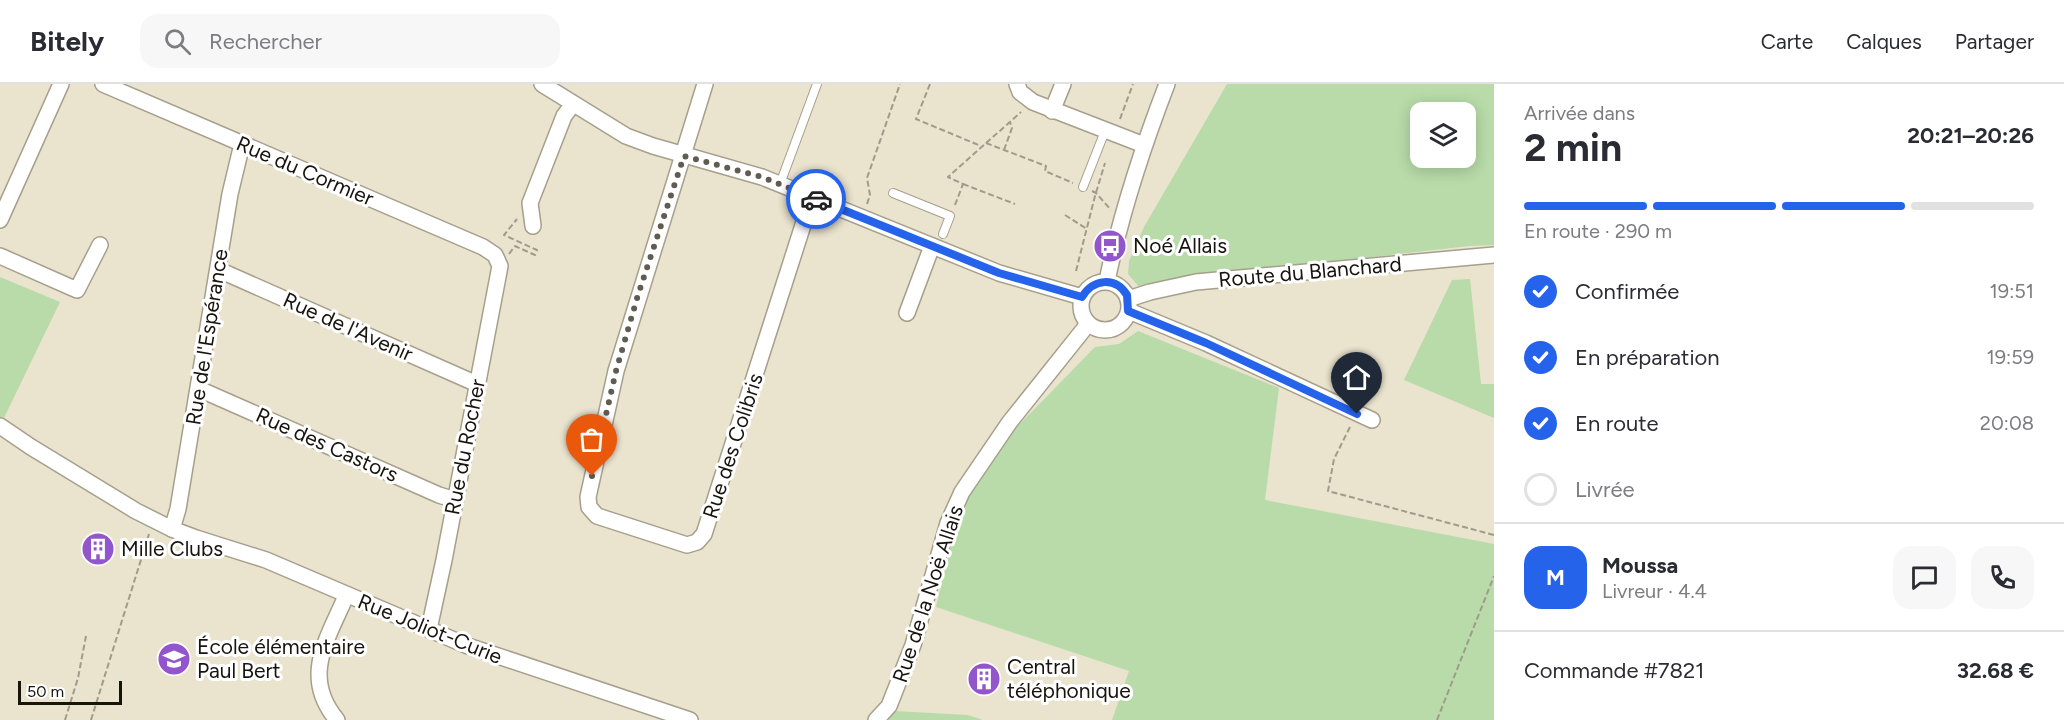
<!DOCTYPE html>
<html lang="fr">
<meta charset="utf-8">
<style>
body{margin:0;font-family:Figtree,sans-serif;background:#f7f7f7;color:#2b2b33;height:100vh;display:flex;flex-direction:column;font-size:22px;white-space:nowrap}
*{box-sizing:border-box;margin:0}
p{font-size:20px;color:#7c7c81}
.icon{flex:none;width:33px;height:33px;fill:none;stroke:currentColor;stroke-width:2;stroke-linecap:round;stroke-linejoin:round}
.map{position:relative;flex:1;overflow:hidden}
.panel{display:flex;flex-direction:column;background:#fff;width:570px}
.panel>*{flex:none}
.fabs{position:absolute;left:1410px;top:18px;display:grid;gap:12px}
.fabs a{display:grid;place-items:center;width:66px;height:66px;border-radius:12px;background:#fff;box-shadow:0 3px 15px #0003;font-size:30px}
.scale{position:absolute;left:18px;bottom:15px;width:104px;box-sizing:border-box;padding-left:6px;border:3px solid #17140d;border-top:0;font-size:16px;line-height:21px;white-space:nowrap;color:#17140d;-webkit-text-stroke:4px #fff;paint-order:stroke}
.pin{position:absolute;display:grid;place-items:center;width:51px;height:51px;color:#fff;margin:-62px -26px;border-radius:50% 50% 50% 0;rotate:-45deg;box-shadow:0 0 6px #0007}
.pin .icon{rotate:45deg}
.courier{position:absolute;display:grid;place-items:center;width:60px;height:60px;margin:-30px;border:4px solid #2563eb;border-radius:50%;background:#fff;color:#222;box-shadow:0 2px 8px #0007}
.summary em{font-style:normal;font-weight:700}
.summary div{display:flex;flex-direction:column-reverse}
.summary{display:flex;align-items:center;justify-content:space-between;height:102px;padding:0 30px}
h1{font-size:39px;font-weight:700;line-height:45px}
.bar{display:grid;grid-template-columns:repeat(4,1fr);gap:9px 6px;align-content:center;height:72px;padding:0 30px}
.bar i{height:8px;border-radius:4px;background:#e1e1e2}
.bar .on{background:#2563eb}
.bar p{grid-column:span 4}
.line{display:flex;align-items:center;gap:15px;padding:0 30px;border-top:2px solid #e1e1e2}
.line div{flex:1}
.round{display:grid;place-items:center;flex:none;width:63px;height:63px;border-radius:18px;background:#f7f7f7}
ol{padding:0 30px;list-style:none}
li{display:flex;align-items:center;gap:18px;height:66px}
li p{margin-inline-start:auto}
li .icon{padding:6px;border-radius:50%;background:#2563eb;color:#fff;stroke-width:4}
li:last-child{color:#7c7c81}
li i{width:33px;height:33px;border:3px solid #e1e1e2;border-radius:50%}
header{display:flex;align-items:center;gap:36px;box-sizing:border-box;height:84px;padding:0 30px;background:#fff;border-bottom:2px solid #e1e1e2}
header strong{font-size:28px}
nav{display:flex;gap:33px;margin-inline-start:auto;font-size:21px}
.search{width:420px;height:54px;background:#f7f7f7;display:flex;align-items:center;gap:15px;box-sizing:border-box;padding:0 21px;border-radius:18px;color:#7c7c81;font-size:22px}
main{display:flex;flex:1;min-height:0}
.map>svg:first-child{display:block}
</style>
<header>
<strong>Bitely</strong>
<div class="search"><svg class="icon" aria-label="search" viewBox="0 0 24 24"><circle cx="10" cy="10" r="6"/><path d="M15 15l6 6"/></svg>Rechercher</div>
<nav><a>Carte</a><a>Calques</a><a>Partager</a></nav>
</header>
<main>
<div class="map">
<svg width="1494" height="636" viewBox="0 0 1494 636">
<rect width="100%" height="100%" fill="#eae3ce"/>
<!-- green -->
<g fill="#b8dba9" fill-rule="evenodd">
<path d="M1227,0H1494V161L1469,162L1188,194L1140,204L1128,190L1129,177L1144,143ZM1420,28H1466V74H1420Z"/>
<polygon points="0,193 60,218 3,336 0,334"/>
<polygon points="1470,195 1481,300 1494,300 1494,334 1404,296 1452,196"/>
<polygon points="1138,247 1279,304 1265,416 1494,460 1494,636 1112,636 1129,587 936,523 959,428 1017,343 1095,263 1119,260"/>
<polygon points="894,627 968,631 983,636 889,636"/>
</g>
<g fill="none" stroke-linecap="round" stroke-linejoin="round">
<!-- lane casing -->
<g stroke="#a69f8c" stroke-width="10">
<g id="lane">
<polyline points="780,100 817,0"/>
<polyline points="1083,103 1105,47"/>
<polyline points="893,109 950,132 943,150"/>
</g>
</g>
<!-- street casing -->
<g stroke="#a69f8c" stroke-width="18">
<g id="street">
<polyline points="103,0 483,163 495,171 500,182 444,476 429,545"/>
<polyline points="542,0 626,52 653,62 762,93 999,189 1082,213"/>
<polyline points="705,0 616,287 588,413 589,423 597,432 687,461 697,458 704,450 812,113"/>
<polyline points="1017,0 1020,8 1033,18 1144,61"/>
<polyline points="1052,27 1063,0"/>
<polyline points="0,136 61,0"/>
<polyline points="533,142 530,119 564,32 573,20"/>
<polyline points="0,172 77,206 100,161"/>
<polyline points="219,186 477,300"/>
<path d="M1107,197C1121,129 1142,65 1167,0"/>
<circle cx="1105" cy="222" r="24"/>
<polyline points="1128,215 1150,208 1196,198 1494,171"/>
<polyline points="1129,227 1206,259 1372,336"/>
<polyline points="907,229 932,162"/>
<polyline points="199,305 439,411 455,416"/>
<polyline points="0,342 31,363 136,427 172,445 196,454 266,476 468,562 690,636"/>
<polyline points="172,445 178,425 230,110 242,60"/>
<path d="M337,636C301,593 327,556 346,512"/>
<polyline points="876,636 889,622 913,561 948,439 962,408 1009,339 1088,240"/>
</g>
</g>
<!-- path -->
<g stroke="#a09b8a" stroke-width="2" stroke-dasharray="6 3" stroke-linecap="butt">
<polyline points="930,0 916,35 981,62"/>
<polyline points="1120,35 1133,0"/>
<polyline points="986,59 1046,82 1045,87 1073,99"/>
<polyline points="1004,66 1012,44 1010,38"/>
<polyline points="963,100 1015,120"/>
<polyline points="1092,107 1096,109 1111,126"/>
<polyline points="867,120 870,111 867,94 900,0"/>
<polyline points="955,121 963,100 948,93 1021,28"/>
<polyline points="1065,131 1087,145"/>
<polyline points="509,170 515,162 535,171 537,166 504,151 517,135"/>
<polyline points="1076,187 1095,112 1105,79"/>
<polyline points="1350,343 1334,375 1328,407 1494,451"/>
<polyline points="65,636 78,594 86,552"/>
<polyline points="91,636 149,450"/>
<polyline points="1437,636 1494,492"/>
</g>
<!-- lane -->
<use href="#lane" stroke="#fff" stroke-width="8"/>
<!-- street -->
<use href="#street" stroke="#fff" stroke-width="15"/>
</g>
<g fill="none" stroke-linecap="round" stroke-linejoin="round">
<!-- done -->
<polyline stroke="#615c51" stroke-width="6" stroke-dasharray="0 10.8" points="592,392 616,287 638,211 684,72 762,93 816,115"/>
<!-- route -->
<path stroke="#2563eb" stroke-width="8" d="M816,115L999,189L1082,213C1093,195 1115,192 1127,211L1128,227L1206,259L1357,330"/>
</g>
<!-- icons -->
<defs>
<g id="bus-disc" transform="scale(1.725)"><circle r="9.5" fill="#9355cc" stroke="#fff"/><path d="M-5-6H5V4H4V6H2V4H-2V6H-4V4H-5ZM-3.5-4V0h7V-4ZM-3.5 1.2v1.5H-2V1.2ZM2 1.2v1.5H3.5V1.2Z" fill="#fff"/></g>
<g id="building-disc" transform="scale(1.725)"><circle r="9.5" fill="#9355cc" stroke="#fff"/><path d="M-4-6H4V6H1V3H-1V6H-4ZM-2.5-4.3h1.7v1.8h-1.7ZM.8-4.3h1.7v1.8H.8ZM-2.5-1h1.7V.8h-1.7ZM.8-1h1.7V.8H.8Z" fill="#fff"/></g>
<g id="school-disc" transform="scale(1.725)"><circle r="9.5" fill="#9355cc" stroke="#fff"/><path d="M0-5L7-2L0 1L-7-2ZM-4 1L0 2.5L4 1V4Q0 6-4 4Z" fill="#fff"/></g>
</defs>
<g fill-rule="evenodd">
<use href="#bus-disc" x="1110" y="162"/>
<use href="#building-disc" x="98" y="465"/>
<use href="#school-disc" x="174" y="575"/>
<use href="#building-disc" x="984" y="595"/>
</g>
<g text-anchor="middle" stroke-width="6" stroke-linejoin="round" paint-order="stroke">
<!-- street labels -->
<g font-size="21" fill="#17140d" stroke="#fff">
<text transform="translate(305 87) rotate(23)" y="7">Rue du Cormier</text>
<text transform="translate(1310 188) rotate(-5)" y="7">Route du Blanchard</text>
<text transform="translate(348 243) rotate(24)" y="7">Rue de l'Avenir</text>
<text transform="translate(207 253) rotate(-81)" y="7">Rue de l'Espérance</text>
<text transform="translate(327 361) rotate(24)" y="7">Rue des Castors</text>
<text transform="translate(733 362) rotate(-72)" y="7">Rue des Colibris</text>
<text transform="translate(465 363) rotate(-79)" y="7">Rue du Rocher</text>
<text transform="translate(928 510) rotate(-72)" y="7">Rue de la Noë Allais</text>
<text transform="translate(430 545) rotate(22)" y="7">Rue Joliot-Curie</text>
</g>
<!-- poi labels -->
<g font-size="21" fill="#17140d" stroke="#fff" text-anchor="start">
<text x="1133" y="169">Noé Allais</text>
<text x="121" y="472">Mille Clubs</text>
<text x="197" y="570">École élémentaire<tspan x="197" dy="24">Paul Bert</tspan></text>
<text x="1007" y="590">Central<tspan x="1007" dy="24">téléphonique</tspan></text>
</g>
</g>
</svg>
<div class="fabs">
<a><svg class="icon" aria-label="layers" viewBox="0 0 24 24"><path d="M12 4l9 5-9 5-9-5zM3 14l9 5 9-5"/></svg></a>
</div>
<div class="scale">50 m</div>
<div class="pin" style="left:592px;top:392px;background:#ea580c"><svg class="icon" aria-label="bag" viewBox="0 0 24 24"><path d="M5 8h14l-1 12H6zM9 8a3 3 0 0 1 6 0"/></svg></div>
<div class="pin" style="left:1357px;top:330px;background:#1f2937"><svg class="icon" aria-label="home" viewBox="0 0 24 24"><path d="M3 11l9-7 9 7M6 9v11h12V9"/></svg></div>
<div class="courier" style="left:816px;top:115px"><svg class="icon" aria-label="car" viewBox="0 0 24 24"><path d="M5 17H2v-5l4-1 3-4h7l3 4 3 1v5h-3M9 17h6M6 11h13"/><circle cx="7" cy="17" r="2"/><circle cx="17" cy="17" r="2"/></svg></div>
</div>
<section class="panel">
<div class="summary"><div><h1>2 min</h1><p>Arrivée dans</p></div><em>20:21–20:26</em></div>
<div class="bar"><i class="on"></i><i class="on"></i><i class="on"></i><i></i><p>En route · 290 m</p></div>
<ol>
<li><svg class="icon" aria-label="check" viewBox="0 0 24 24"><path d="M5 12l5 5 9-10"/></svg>Confirmée<p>19:51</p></li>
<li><svg class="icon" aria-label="check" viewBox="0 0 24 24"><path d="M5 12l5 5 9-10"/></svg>En préparation<p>19:59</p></li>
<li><svg class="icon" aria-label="check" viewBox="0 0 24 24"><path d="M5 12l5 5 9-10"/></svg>En route<p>20:08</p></li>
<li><i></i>Livrée</li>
</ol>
<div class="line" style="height:108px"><b class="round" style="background:#2563eb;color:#fff">M</b><div><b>Moussa</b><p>Livreur · 4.4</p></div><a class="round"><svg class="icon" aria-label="chat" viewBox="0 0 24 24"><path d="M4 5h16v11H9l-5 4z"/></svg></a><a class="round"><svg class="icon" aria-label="phone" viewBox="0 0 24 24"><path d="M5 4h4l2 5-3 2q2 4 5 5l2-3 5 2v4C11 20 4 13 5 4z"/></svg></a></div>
<div class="line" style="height:78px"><div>Commande #7821</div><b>32.68 €</b></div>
</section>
</main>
